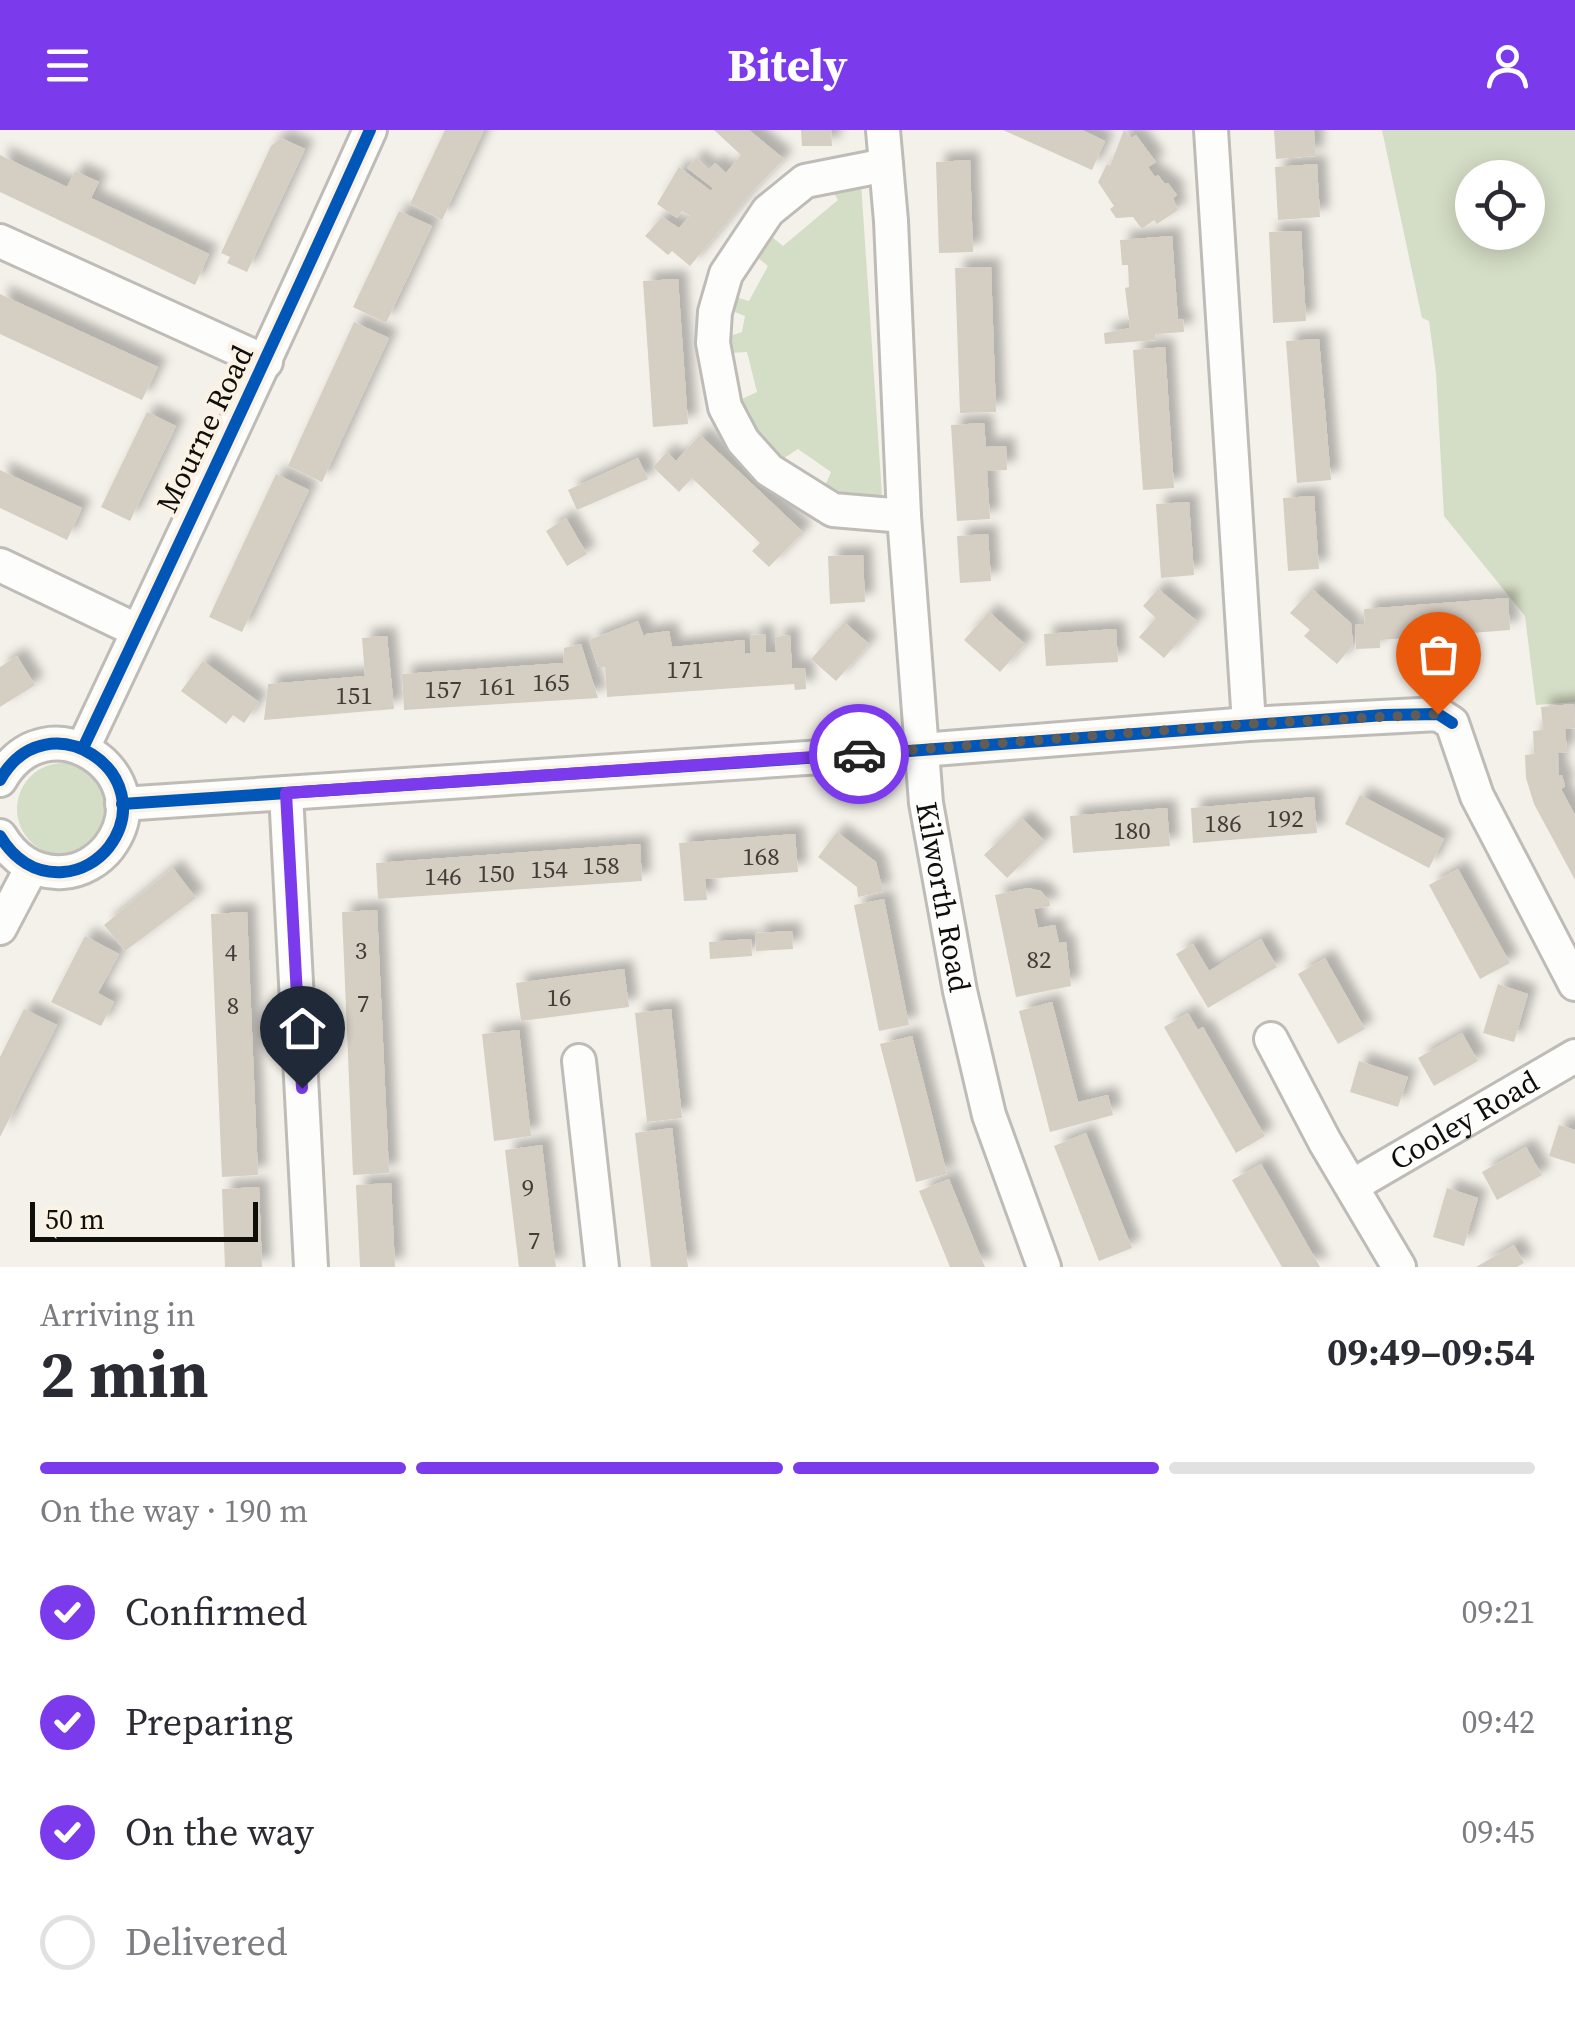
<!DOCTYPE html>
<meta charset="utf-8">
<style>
body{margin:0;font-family:"Source Serif 4",serif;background:#f2f2f3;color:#2b2b33;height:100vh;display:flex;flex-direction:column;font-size:38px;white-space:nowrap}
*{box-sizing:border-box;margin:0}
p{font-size:32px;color:#7c7c81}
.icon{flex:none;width:55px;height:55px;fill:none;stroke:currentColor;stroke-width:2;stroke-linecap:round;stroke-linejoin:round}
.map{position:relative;height:1137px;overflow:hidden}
.drawer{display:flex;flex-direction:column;background:#fff;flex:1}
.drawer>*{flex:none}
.buttons{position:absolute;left:1455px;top:30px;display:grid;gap:20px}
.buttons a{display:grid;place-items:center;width:90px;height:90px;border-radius:50%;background:#fff;box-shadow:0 5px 25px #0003;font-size:50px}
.scale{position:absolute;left:30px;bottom:25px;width:228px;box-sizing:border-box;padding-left:10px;border:5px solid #100e09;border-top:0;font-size:28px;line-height:35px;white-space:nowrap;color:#100e09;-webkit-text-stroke:8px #f9f2e5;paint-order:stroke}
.pin{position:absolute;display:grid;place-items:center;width:85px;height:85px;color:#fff;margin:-102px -42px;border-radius:50% 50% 50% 0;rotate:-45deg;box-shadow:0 0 10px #0007}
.pin .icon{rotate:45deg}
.courier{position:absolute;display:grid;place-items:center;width:100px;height:100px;margin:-50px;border:8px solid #7c3aed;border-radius:50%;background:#fff;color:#222;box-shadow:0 2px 12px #0007}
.summary em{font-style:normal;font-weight:700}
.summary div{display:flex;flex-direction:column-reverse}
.summary{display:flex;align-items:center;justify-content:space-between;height:170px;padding:0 40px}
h1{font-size:65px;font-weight:700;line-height:75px}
.bar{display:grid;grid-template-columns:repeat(4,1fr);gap:15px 10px;align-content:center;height:120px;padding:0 40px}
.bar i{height:12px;border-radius:8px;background:#e1e1e2}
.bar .selected{background:#7c3aed}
.bar p{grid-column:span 4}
ol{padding:0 40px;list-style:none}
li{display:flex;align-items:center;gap:30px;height:110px}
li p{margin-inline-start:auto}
li .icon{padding:10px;border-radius:50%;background:#7c3aed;color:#fff;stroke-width:4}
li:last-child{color:#7c7c81}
li i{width:55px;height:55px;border:5px solid #e1e1e2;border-radius:50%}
header{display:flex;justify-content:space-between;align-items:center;height:130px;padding:0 40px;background:#7c3aed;color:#fff;font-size:45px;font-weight:700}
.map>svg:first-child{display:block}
</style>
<header><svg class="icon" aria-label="menu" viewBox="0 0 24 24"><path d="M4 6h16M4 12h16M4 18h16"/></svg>Bitely<svg class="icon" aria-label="person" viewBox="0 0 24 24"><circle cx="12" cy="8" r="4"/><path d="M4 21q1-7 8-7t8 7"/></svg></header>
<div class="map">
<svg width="1575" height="1137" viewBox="0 0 1575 1137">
<defs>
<filter id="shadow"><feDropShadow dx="9" dy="-9" stdDeviation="5" flood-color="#0004"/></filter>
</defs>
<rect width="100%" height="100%" fill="#f4f1ea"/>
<!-- green -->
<g fill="#d4ddc5" fill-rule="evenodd">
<path d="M1382,0H1575V572L1536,575L1525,486L1444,386L1436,243L1429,191L1422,188ZM1472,48H1528V102H1472Z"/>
<polygon points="828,53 861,53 882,365 871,377 822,363 831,342 798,319 781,330 757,308 738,271 757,262 747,222 729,223 724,208 742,202 745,186 727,179 732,166 749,171 768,136 751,122 766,102 783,116 838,70"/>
<circle cx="63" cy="679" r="46"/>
</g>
<!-- building -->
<g fill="#d5cec3" filter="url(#shadow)">
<polygon points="445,0 484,0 442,90 410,74"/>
<polygon points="714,0 749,0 784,29 750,64 690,136 672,121 668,125 645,106 662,87 679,98 690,86 682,81 677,88 657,74 679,37 711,61 713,58 687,38 696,28 709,40 715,33 726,43 741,25"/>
<polygon points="801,0 831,0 832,16 802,16"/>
<polygon points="1003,0 1082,0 1105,11 1092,40"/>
<polygon points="1124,0 1132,8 1136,5 1156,32 1148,37 1155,47 1158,45 1165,54 1168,53 1177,65 1173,68 1178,80 1157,94 1154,90 1142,99 1133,87 1116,88 1110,79 1114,76 1098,52 1107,34 1110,36"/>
<polygon points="1274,0 1314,0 1315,26 1276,29"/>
<polygon points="281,8 305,19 247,142 227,133 230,127 221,123 271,16"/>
<polygon points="0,25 67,57 75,41 99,52 91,68 209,124 195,155 0,62"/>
<polygon points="970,30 973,122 939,123 936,32"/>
<polygon points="1317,34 1320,87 1278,90 1275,37"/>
<polygon points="399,81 432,96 386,193 353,177"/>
<polygon points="1301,101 1306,191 1273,193 1269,102"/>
<polygon points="1172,106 1178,189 1183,189 1184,202 1155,204 1156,210 1105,214 1104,203 1130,198 1125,158 1129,157 1128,135 1122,135 1120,110"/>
<polygon points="991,137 996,282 960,283 955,138"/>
<polygon points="678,149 688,294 653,297 643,151"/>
<polygon points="0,164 158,237 142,270 0,204"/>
<polygon points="354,192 389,208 322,352 288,336"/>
<polygon points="1319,209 1331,350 1297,353 1286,211"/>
<polygon points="1165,217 1174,358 1143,360 1133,220"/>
<polygon points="147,282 176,296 130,391 101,377"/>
<polygon points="984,293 986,317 1006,316 1007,340 987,341 990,389 957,391 951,295"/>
<polygon points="700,305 803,402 769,437 752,421 760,413 692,348 679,362 653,337 667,322 676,331"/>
<polygon points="638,328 648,349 577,380 568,360"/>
<polygon points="0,340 82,378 67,410 0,378"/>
<polygon points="276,344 309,360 242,502 209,487"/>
<polygon points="1314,366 1319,439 1288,441 1283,368"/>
<polygon points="1189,372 1194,445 1161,448 1156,374"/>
<polygon points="566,388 587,424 567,436 546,401"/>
<polygon points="988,404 991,451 960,453 957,406"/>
<polygon points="863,425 865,472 830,474 828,426"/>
<polygon points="1158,459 1197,491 1164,528 1139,507 1156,488 1143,476"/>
<polygon points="1312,459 1351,493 1353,515 1337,534 1304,506 1310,500 1290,483"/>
<polygon points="1508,468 1510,500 1380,510 1380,518 1356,519 1355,495 1365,494 1364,479"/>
<polygon points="989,482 1025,514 1000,542 964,510"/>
<polygon points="638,491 644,507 646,504 669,501 672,517 744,510 745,524 751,523 750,505 765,504 766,522 776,522 775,507 790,505 792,539 805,538 806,559 795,560 794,554 607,567 605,537 598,537 589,510"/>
<polygon points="844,492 869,514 836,551 811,529"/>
<polygon points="1116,499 1118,532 1046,536 1044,504"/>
<polygon points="387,506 394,579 264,590 268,554 365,546 362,508"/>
<polygon points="581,514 598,568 404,580 402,544 563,533 564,518"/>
<polygon points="17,526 35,555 0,577 0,537"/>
<polygon points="203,531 259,572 244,593 233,585 226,594 181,561"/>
<polygon points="1574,574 1575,598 1565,599 1567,622 1558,623 1559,646 1562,645 1565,656 1561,659 1575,685 1575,750 1534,674 1526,648 1525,625 1534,624 1533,601 1543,600 1541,577"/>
<polygon points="1360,665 1444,709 1429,738 1345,694"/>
<polygon points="1314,667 1317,703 1193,713 1191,678"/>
<polygon points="1167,678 1170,716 1073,723 1070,686"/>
<polygon points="1022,688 1045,711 1007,748 984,725"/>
<polygon points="837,702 876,732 883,762 858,767 857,757 818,727"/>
<polygon points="795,704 798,742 705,749 707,770 684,771 679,713"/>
<polygon points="640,714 642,751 378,769 376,733"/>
<polygon points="173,738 196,768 125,821 104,795"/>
<polygon points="1458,739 1510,833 1480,849 1429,755"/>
<polygon points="1028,758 1041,761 1049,771 1050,776 1034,779 1038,798 1055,795 1059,813 1066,812 1071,856 1016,867 995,765"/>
<polygon points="884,769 909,895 879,901 854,775"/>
<polygon points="377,780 389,1043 353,1045 342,782"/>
<polygon points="247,782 258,1045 222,1047 211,784"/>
<polygon points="792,801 793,819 756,821 755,803"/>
<polygon points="85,806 119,824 98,863 114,872 101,896 51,872"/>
<polygon points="751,809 752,826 710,829 709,812"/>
<polygon points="1261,809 1277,837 1208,878 1176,824 1193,814 1209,841"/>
<polygon points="1325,828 1365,899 1338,914 1298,844"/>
<polygon points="624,839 629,877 521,891 516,853"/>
<polygon points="1498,854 1528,864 1514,912 1483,903"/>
<polygon points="1052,872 1078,972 1108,965 1113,985 1050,1002 1019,881"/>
<polygon points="24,879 57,895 0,1007 0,927"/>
<polygon points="671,879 682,988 647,992 635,883"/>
<polygon points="1188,883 1198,900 1203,897 1265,1006 1236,1023 1164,897"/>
<polygon points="519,900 531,1006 494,1011 482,904"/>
<polygon points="1462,903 1478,931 1434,956 1418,928"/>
<polygon points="912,906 947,1044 916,1052 880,914"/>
<polygon points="1359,931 1408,947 1398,977 1350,962"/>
<polygon points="1559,995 1575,1000 1575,1034 1549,1026"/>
<polygon points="672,998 688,1137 651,1137 635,1003"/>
<polygon points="1086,1003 1132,1118 1099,1131 1054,1016"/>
<polygon points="542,1015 556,1137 519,1137 505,1020"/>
<polygon points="1526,1017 1542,1045 1497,1070 1482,1042"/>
<polygon points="1261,1034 1282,1070 1320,1137 1282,1137 1253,1087 1232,1050"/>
<polygon points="949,1049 985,1137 950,1137 919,1061"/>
<polygon points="391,1053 395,1137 360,1137 356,1055"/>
<polygon points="259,1057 262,1137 225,1137 222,1059"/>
<polygon points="1447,1058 1478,1068 1464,1116 1433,1107"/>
<polygon points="1514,1115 1524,1133 1517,1137 1476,1137"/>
</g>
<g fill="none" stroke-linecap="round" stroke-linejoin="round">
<!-- minor casing -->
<g stroke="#bfbcb7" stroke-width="38">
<g id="minor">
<path id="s1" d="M883,0L891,91L904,386L926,673L960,861L989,985L1044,1137"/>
<polyline points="1211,0 1249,594"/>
<polyline points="886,35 805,51 768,81 726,144 715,182 713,213 725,277 743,311 769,340 833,380 904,386"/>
<polyline points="0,111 266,232"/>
<polyline points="0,435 136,500"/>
<path d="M83,618C180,413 277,207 370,0"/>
<path d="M0,650C47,566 163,644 109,717C98,731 81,741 63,742C35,744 14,729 0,706"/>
<polyline points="286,663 311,1137"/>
<polyline points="122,674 896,622 1249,594 1438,584 1452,593 1477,666 1575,854"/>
<polyline points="0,798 32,737"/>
<polyline points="1271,909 1325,1012 1399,1137"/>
<polyline points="579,931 602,1137"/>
<path id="s2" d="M1352,1056L1575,926"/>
</g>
</g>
<!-- minor -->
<use href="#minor" stroke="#fdfdfc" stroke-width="32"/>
<!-- cycleway casing -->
<g stroke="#f9f2e5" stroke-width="19">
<g id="cycleway">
<path d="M83,618C180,413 277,207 370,0"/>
<path d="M0,650C47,566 163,644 109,717C98,731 81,741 63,742C35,744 14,729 0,706"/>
<polyline points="122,674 896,622 1384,585 1438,584 1452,593"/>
</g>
</g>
<!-- cycleway -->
<use href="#cycleway" stroke="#0057b8" stroke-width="12"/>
</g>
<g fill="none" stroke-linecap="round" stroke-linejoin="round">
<!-- done -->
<polyline stroke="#605d58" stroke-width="10" stroke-dasharray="0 18" points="859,624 1249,594 1438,584"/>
<!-- route -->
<polyline stroke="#7c3aed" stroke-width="12" points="302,958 286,663 859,624"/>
</g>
<g text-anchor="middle" stroke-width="9" stroke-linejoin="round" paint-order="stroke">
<!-- number labels -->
<g font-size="25" fill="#413e38">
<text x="685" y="548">171</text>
<text x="551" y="561">165</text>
<text x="497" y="565">161</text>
<text x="443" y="568">157</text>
<text x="354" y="574">151</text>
<text x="1285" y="697">192</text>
<text x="1223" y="702">186</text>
<text x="1132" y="709">180</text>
<text x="761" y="735">168</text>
<text x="601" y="744">158</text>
<text x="549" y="748">154</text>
<text x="496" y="752">150</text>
<text x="443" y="755">146</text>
<text x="361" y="829">3</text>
<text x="231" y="831">4</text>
<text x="1039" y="838">82</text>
<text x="559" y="876">16</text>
<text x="363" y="882">7</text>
<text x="233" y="884">8</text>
<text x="528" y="1066">9</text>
<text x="534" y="1119">7</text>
</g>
<!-- street labels -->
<g font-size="30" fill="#100e09" stroke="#f9f2e5">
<text transform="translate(205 299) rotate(-64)" y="10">Mourne Road</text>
<text dy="10" stroke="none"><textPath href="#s1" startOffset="770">Kilworth Road</textPath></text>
<text dy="10" stroke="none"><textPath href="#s2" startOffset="130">Cooley Road</textPath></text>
</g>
</g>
</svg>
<div class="buttons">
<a><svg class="icon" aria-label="locate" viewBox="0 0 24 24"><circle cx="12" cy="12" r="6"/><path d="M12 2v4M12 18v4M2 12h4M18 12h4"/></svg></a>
</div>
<div class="scale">50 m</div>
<div class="pin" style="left:1438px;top:584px;background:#ea580c"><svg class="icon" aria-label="bag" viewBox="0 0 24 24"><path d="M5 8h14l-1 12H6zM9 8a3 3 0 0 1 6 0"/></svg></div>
<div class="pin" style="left:302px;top:958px;background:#1f2937"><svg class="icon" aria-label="home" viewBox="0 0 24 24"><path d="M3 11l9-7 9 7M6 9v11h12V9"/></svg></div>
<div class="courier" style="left:859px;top:624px"><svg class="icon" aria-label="car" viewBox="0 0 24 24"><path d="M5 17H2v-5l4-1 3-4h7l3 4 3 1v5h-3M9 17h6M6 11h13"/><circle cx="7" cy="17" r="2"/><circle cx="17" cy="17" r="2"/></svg></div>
</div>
<section class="drawer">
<div class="summary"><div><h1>2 min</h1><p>Arriving in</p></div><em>09:49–09:54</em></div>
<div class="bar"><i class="selected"></i><i class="selected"></i><i class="selected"></i><i></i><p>On the way · 190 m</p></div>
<ol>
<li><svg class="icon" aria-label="check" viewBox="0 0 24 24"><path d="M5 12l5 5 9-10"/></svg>Confirmed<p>09:21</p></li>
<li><svg class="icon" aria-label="check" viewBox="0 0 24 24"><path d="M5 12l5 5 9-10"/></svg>Preparing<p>09:42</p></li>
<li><svg class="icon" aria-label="check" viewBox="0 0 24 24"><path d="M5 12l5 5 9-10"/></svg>On the way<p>09:45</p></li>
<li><i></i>Delivered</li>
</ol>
</section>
